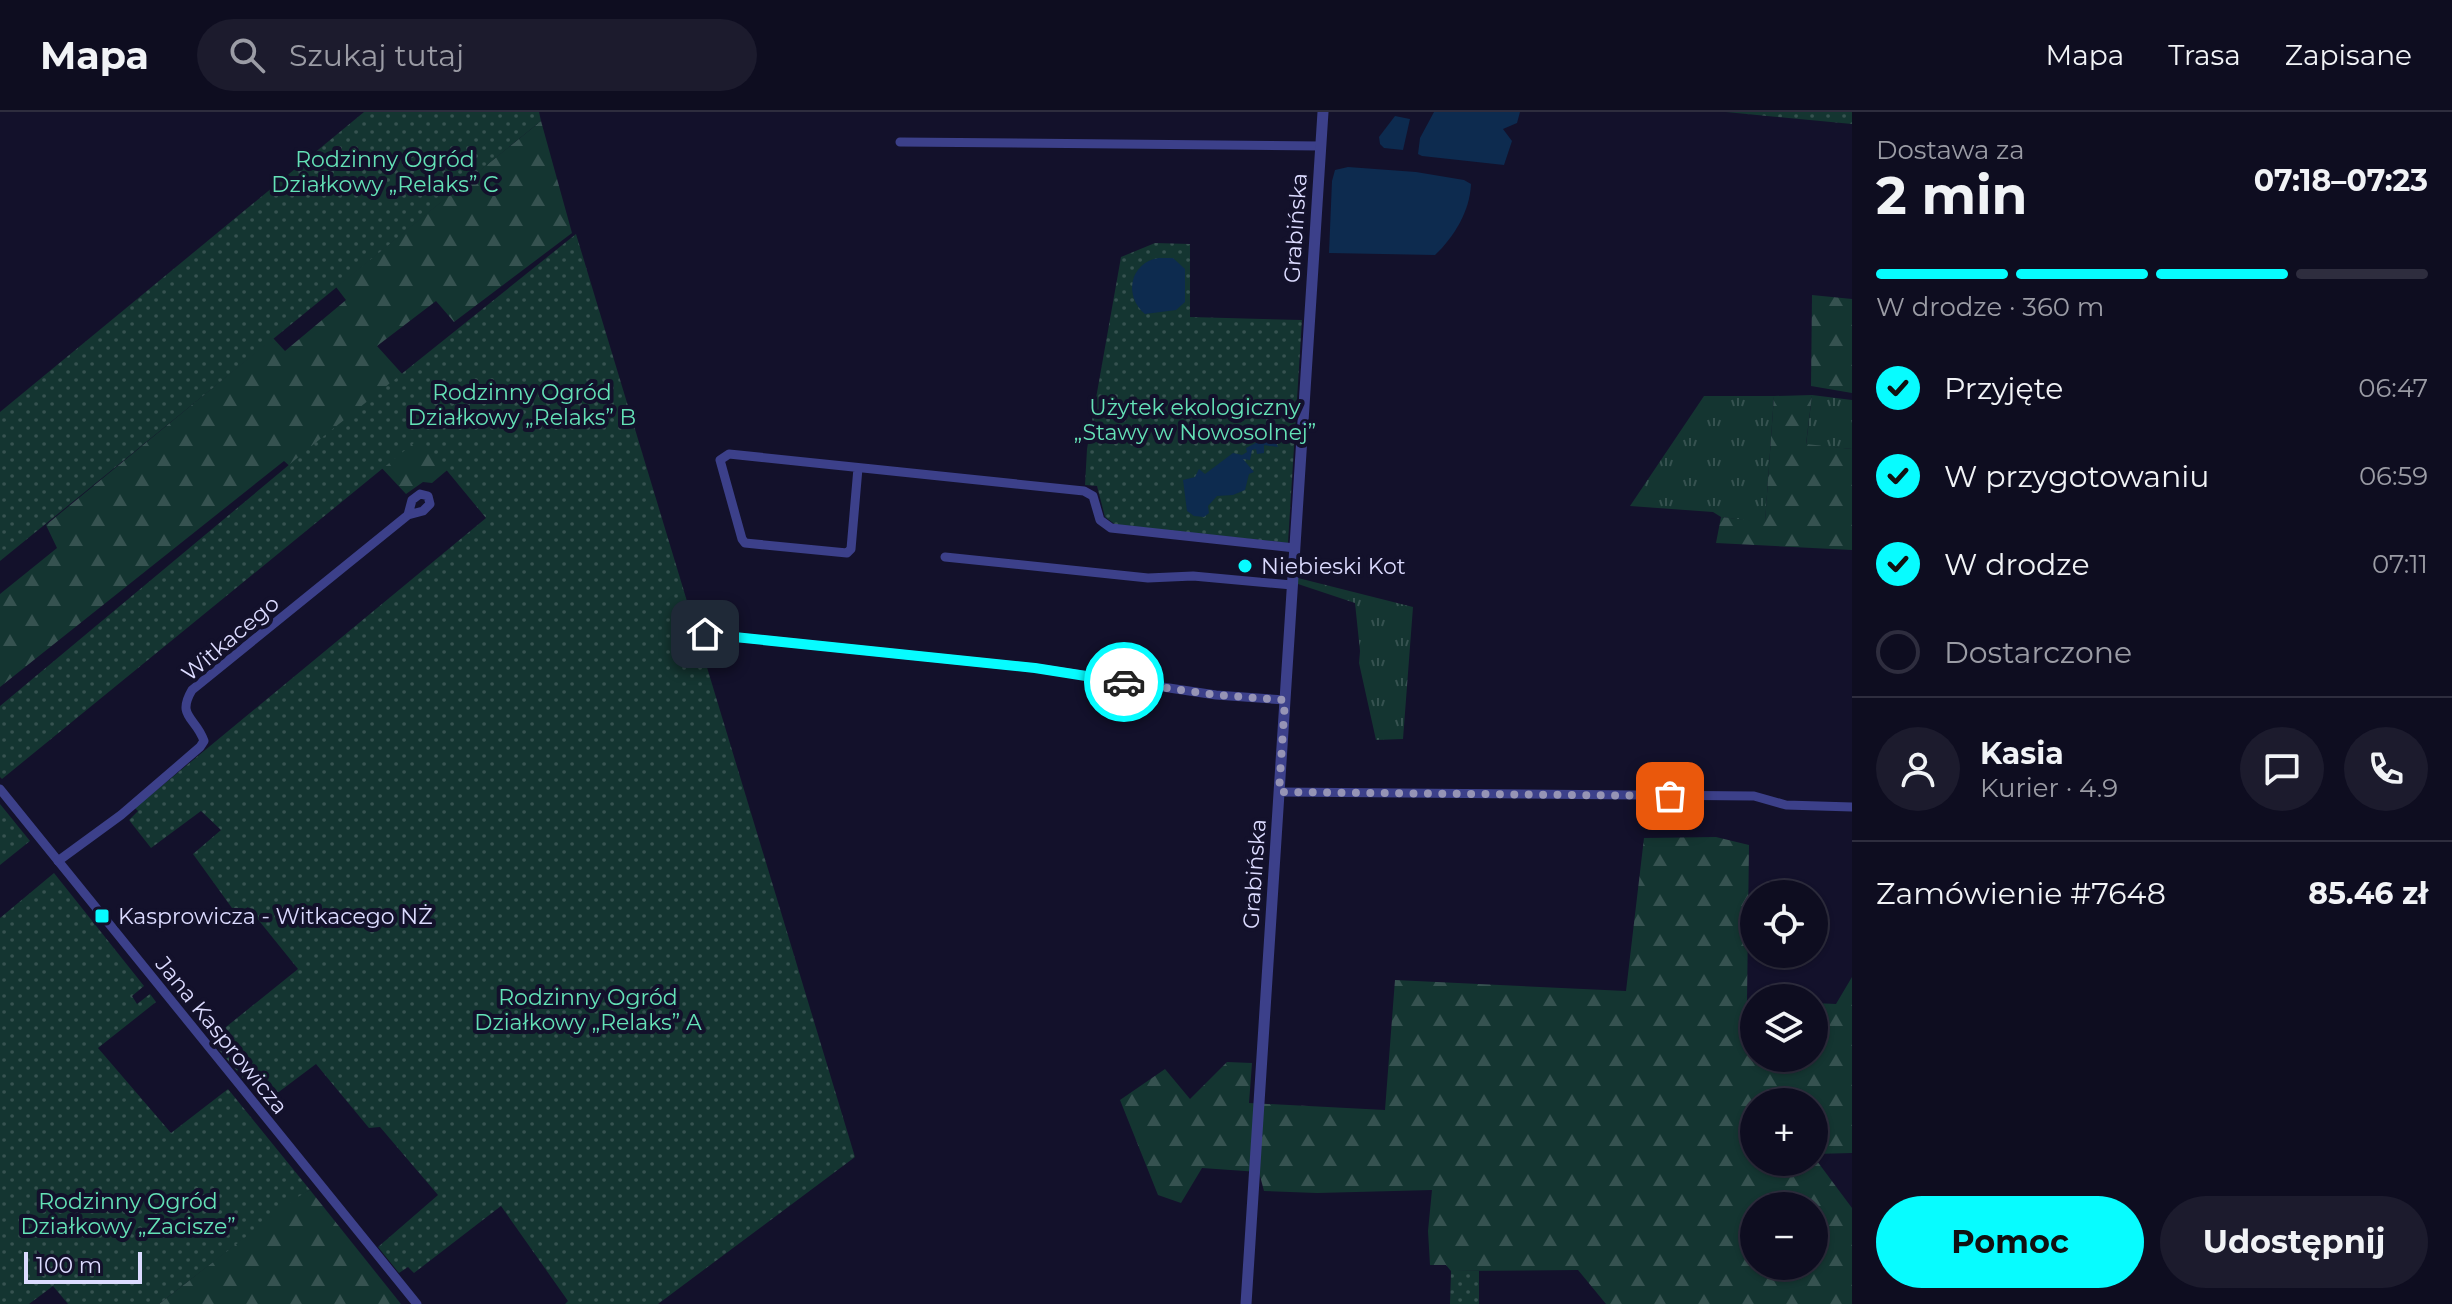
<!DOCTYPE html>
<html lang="pl">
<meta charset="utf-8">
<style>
body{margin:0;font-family:Montserrat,sans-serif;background:#1c1b2d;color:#f1f3f6;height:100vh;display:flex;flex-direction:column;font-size:30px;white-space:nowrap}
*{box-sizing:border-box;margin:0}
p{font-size:26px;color:#9b9ca5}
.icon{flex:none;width:44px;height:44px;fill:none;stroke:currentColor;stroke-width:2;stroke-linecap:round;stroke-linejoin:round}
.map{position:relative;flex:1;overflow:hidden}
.sheet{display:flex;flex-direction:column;background:#0e0d20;width:600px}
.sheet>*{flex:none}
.tools{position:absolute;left:1740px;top:768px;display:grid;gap:16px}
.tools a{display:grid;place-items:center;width:88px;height:88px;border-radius:50%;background:#0e0d20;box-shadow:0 2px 6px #0004,0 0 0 2px #2e2d3e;font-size:40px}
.scale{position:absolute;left:24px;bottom:20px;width:118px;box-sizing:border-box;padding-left:8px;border:4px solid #dcdbff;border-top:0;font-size:22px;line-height:28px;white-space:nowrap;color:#dcdbff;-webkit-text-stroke:6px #13112b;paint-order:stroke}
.pin{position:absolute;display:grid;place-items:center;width:68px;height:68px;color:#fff;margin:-34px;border-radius:16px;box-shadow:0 4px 12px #0006}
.courier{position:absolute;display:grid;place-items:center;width:80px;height:80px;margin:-40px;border:6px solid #07fcff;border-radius:50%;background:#fff;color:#222;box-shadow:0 2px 10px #0007}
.summary em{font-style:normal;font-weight:700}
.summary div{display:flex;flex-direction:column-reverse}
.summary{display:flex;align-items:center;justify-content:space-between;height:136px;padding:0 24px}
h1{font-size:52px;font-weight:700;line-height:60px}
.bar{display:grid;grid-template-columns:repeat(4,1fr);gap:12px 8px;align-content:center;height:96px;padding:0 24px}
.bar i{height:10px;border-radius:6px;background:#2e2d3e}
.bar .current{background:#07fcff}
.bar p{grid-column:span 4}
.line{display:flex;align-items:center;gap:20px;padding:0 24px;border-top:2px solid #2e2d3e}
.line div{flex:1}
.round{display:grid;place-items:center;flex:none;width:84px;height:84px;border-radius:42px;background:#1c1b2d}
ol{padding:0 24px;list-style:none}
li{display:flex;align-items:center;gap:24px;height:88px}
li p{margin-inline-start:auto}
li .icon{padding:8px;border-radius:50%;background:#07fcff;color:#111;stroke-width:4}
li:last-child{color:#9b9ca5}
li i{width:44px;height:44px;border:4px solid #2e2d3e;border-radius:50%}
.primary-button{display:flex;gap:16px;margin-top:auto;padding:16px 24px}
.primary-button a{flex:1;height:92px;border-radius:48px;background:#07fcff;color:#111;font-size:32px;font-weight:700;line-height:92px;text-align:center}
.primary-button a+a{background:#1c1b2d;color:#f1f3f6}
header{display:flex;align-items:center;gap:48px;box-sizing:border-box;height:112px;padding:0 40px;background:#0e0d20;border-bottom:2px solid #2e2d3e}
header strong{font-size:38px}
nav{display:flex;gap:44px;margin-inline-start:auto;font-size:28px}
.search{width:560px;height:72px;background:#1c1b2d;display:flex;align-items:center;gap:20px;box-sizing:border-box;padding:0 28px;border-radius:44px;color:#9b9ca5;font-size:30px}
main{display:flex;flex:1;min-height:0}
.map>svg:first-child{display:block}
</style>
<header>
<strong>Mapa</strong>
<div class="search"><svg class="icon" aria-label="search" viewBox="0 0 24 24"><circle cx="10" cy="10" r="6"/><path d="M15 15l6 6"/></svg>Szukaj tutaj</div>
<nav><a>Mapa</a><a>Trasa</a><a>Zapisane</a></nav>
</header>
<main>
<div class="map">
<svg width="1852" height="1192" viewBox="0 0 1852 1192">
<defs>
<pattern id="grass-tufts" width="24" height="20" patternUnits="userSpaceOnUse" patternTransform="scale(2)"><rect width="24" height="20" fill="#143531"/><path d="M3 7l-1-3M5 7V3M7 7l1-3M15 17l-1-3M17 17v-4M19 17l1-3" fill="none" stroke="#365250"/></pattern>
<pattern id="forest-firs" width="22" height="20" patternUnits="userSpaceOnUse" patternTransform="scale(2)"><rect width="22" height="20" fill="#143531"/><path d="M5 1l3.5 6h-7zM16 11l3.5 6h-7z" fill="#365250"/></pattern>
<pattern id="park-dots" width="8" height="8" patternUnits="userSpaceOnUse" patternTransform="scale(2)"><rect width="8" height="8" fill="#143531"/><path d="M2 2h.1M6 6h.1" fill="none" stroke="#365250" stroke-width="1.8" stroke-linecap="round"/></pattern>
</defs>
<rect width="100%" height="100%" fill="#13112b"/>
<!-- grass -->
<g fill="url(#grass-tufts)">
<polygon points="1812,283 1852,288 1852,337 1806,333"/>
<polygon points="1704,284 1774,284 1765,411 1721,405 1713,400 1630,394"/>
<polygon points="1298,466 1413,495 1403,627 1376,628 1359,551 1360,539 1355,491 1298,472"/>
</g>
<!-- forest -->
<g fill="url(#forest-firs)" fill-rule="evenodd">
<polygon points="541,9 572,121 454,210 436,189 377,234 471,338 432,371 423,370 406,382 378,352 328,388 284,349 0,575 0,482 57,436 46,413 273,226 285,239 346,188 336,175"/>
<polygon points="1812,183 1852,187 1852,281 1811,274"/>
<polygon points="1812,283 1806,332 1852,337 1852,438 1716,431 1721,405 1765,410 1774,284"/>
<path d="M1716,725L1749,733L1747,889L1754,890V946H1814V891L1836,892L1852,865V1041L1814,1042V990H1754V1050H1814V1045L1852,1096V1192H1606L1578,1158L1451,1159L1446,1153H1430L1428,1119L1432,1078L1317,1081L1264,1079L1259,1060L1202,1056L1181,1091L1158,1083L1120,988L1165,957L1190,987L1227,950L1252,951L1249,991L1385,998L1395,868L1626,879L1644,726ZM1754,1094H1814V1154H1754Z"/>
<polygon points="310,1078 401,1192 159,1192 296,1085"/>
</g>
<!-- park -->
<g fill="url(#park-dots)">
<polygon points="364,0 539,0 541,9 0,449 0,300"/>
<polygon points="1726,0 1852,0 1852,12"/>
<polygon points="576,122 855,1045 658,1192 565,1192 568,1189 501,1094 414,1161 408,1155 399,1161 378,1135 438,1083 380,1015 369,1016 316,952 264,991 215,933 219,928 216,923 298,857 248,795 237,803 193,742 221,718 201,699 151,736 129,708 138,699 135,696 486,406 420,326 2,667 0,665 0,594 314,332"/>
<polygon points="1155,131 1190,132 1190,205 1302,208 1288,431 1116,413 1105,405 1097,374 1085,373 1087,337 1121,145"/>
<polygon points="0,692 30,729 0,753"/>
<polygon points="54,761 144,874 132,884 137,892 150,882 156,890 98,936 171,1021 228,977 310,1078 296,1086 159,1192 68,1192 53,1174 29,1192 0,1192 0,806"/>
<polygon points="1451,1159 1479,1159 1479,1192 1450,1192"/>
</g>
<!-- water -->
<g fill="#0d2b4f">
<polygon points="1434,0 1520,0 1517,11 1503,17 1512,29 1504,53 1422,44 1418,42 1420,26"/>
<polygon points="1395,4 1410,7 1403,38 1384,36 1380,32 1379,25"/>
<path d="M1348,55L1416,60L1464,68L1471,72C1470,99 1454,125 1435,143L1329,141L1332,69L1335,58Z"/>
<path d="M1159,146H1173L1185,157V190L1176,198L1145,202C1123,184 1130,150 1159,146Z"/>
<polygon points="1266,318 1273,324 1278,335 1264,333 1264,341 1257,342 1256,337 1252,338 1250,348 1243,347 1254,360 1249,362 1245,378 1233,383 1217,384 1208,394 1209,401 1204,405 1194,404 1187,399 1183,368 1195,365 1199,357 1205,362 1233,341 1242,343 1247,340 1246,336 1267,325 1263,321"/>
</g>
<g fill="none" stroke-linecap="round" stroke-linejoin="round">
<!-- minor -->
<g stroke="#3c408a" stroke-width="9">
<polyline points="900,30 1321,34"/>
<polyline points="858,356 851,437 847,441 745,431 742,427 720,348 729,342 1084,379 1093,384 1100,408 1111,416 1295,436"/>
<polyline points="945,445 1148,466 1193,464 1292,473"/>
<polyline points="705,522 1035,556 1216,583 1285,588"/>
<polyline points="0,677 417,1192"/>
<polyline points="1279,680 1754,684 1786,693 1852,695"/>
<path d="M58,749L121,703L200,635L204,629C196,605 176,605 192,578L408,403L412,388L420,382L428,384L430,392L423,399L408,403"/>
</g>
<!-- tertiary -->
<polyline stroke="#3c408a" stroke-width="11" points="1246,1192 1323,0"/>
</g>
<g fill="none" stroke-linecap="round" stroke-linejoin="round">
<!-- done -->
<polyline stroke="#9694b5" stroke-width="8" stroke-dasharray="0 14.4" points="1124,570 1216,583 1285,588 1279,680 1670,684"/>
<!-- route -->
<polyline stroke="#07fcff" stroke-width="10" points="705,522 1035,556 1124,570"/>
</g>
<!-- markers -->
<g fill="#07fcff" stroke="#13112b" stroke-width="3">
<circle cx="1245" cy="454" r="8"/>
<rect x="94" y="796" width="16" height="16" rx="4"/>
</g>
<g text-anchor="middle" stroke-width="8" stroke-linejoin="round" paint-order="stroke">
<!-- park labels -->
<g font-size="22" fill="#64e2b7" stroke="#13112b">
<text x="385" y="55">Rodzinny Ogród<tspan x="385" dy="25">Działkowy „Relaks” C</tspan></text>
<text x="522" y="288">Rodzinny Ogród<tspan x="522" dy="25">Działkowy „Relaks” B</tspan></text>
<text x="1195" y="303">Użytek ekologiczny<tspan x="1195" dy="25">„Stawy w Nowosolnej”</tspan></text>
<text x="588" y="893">Rodzinny Ogród<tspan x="588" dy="25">Działkowy „Relaks” A</tspan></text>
<text x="128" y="1097">Rodzinny Ogród<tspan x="128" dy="25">Działkowy „Zacisze”</tspan></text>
</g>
<!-- street labels -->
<g font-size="22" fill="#dcdbff" stroke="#13112b">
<text transform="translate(1295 116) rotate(-86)" y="8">Grabińska</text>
<text transform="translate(230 526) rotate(-40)" y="8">Witkacego</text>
<text transform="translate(1254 762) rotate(-86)" y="8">Grabińska</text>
<text transform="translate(222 923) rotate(51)" y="8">Jana Kasprowicza</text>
</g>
<!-- poi labels -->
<g font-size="22" fill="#dcdbff" stroke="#13112b" text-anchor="start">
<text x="1261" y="462">Niebieski Kot</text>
<text x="118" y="812">Kasprowicza - Witkacego NŻ</text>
</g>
</g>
</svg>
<div class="tools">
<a><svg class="icon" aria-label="locate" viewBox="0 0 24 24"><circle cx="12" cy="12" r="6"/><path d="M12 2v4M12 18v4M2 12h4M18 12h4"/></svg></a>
<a><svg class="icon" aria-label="layers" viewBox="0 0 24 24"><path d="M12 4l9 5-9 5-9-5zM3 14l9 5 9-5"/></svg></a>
<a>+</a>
<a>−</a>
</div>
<div class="scale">100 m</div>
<div class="pin" style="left:1670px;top:684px;background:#ea580c"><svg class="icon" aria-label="bag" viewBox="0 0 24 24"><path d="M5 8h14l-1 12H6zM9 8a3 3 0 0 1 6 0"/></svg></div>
<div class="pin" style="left:705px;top:522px;background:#1f2937"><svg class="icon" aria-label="home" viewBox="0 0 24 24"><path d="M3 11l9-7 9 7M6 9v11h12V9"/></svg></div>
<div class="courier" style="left:1124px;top:570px"><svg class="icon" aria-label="car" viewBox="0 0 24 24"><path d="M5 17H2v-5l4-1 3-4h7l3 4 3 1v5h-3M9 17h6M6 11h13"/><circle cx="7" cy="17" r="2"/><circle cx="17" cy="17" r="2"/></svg></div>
</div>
<section class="sheet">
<div class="summary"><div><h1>2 min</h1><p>Dostawa za</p></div><em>07:18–07:23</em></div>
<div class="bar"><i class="current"></i><i class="current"></i><i class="current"></i><i></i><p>W drodze · 360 m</p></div>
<ol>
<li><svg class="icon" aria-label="check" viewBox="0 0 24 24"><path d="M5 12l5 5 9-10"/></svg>Przyjęte<p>06:47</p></li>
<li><svg class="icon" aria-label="check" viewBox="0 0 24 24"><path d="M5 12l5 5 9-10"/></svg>W przygotowaniu<p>06:59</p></li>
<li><svg class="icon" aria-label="check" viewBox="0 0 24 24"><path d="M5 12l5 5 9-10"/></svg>W drodze<p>07:11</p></li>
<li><i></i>Dostarczone</li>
</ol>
<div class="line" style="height:144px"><a class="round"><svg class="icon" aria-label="person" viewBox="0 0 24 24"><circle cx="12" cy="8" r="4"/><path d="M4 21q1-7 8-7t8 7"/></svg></a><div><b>Kasia</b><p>Kurier · 4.9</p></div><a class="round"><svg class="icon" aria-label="chat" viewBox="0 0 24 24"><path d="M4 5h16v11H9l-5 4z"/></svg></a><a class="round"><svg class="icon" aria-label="phone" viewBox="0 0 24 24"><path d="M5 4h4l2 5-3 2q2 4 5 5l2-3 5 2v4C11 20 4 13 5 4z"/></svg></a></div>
<div class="line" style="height:104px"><div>Zamówienie #7648</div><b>85.46 zł</b></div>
<div class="primary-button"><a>Pomoc</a><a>Udostępnij</a></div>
</section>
</main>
